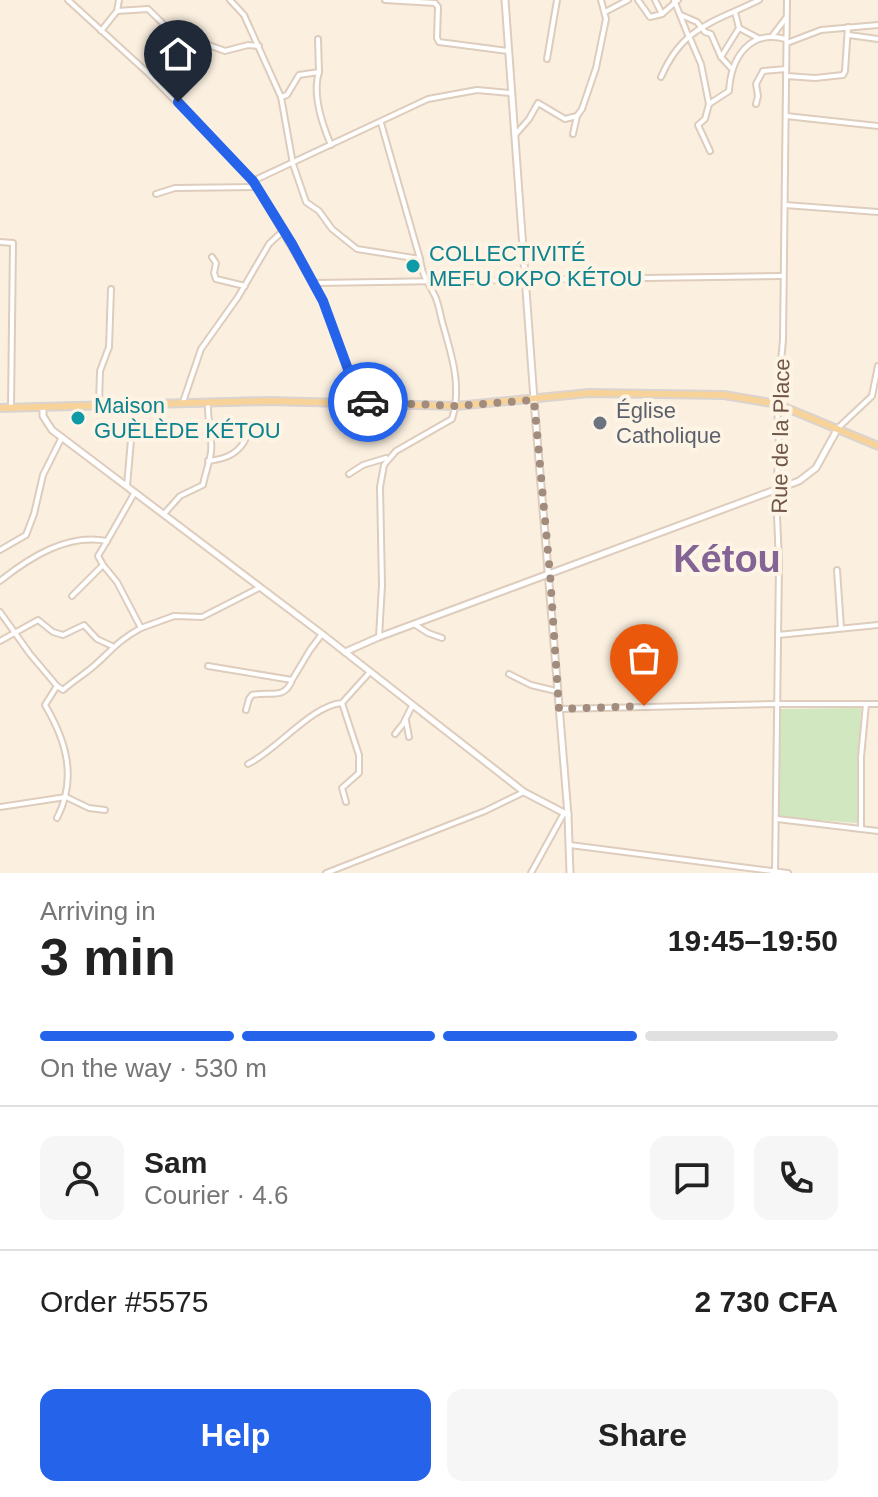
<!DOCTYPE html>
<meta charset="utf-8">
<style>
body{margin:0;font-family:Arial,sans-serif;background:#f6f6f6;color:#222;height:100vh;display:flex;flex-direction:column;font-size:30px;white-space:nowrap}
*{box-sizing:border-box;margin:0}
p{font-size:26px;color:#767676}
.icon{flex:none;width:44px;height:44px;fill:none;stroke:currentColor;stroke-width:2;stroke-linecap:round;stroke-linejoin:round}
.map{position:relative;height:873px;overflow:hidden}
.details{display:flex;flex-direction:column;background:#fff;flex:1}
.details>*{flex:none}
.pin{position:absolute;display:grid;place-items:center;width:68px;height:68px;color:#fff;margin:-82px -34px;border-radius:50% 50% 50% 0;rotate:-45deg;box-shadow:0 0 8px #0007}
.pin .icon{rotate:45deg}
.courier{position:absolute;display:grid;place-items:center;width:80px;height:80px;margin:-40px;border:6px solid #2563eb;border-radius:50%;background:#fff;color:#222;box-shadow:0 2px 10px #0007}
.summary em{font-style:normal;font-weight:800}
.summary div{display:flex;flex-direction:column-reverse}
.summary{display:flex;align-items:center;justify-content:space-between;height:136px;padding:0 40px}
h1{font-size:52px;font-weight:800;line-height:60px}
.bar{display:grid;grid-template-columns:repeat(4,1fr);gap:12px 8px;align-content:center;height:96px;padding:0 40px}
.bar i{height:10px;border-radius:6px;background:#e0e0e0}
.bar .selected{background:#2563eb}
.bar p{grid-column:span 4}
.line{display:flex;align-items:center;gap:20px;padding:0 40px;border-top:2px solid #e0e0e0}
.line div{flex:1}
.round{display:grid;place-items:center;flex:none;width:84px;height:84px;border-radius:16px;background:#f6f6f6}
.cta{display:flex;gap:16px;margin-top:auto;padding:16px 40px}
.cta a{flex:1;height:92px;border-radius:16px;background:#2563eb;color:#fff;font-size:32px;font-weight:800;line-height:92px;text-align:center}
.cta a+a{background:#f6f6f6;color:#222}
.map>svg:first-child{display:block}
</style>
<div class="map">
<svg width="878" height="873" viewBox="0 0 878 873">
<rect width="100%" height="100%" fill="#fbf0e0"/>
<!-- green -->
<polygon fill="#d0e7bf" points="861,708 857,823 778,817 780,709"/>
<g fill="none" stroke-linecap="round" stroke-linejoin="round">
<!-- minor casing -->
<g stroke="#deccbc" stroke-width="8">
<g id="minor">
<polyline points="68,0 148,73 253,181 323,301 360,402"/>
<polyline points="230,0 244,15 281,97 293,164 306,202 319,211 332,229 357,249 420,259"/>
<polyline points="385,0 435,3 438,7 437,38 439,42 508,51"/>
<polyline points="638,0 650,17 662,14"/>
<polyline points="655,0 662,14 678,0"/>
<polyline points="674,0 688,35"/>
<polyline points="117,11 148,9 184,44 184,61 162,86"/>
<polyline points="605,12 628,0"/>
<polyline points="681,15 697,22 705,32 711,34 721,57 731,68"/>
<polyline points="739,28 758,38"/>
<polyline points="101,31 117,11 119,0"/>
<polyline points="773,35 786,18"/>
<polyline points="849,35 878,39"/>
<polyline points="689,36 701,64 709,104"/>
<polyline points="787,43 821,30 878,25"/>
<polyline points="184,44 195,40 225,51 248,45 259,46"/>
<polyline points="721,57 739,28 735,12"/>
<polyline points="547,59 557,0"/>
<path d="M319,72C312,94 322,124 331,145"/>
<polyline points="786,76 815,78 843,75 845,71 848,27"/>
<path d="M661,77C683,26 713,23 759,0"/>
<polyline points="281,97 287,95 299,75 319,72 318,39"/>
<polyline points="756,104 758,96 756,84 763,71 786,69"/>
<polyline points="786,116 878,126"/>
<polyline points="573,134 577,116"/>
<polyline points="515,135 529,119 538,103 565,119 577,116 582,109 596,68 606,19 601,0"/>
<path d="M710,151L698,125L705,119L709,104L729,91C731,58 749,29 786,39"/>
<polyline points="253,181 428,99 477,90 511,93"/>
<polyline points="156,194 175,188 256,187"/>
<polyline points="785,205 878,212"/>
<polyline points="0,242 13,243 11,408"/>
<polyline points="212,257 216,263 214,273 216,279 245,286"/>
<polyline points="315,283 783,276"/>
<polyline points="183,402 201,349 238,297 269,244 284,230"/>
<polyline points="99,404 100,371 109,347 111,289"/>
<polyline points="838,428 872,396 878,366"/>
<path d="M208,461C227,459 240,453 247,436"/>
<polyline points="349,474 363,465 386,458"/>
<polyline points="127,486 134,405"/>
<path d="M164,514L180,496L203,485C205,474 210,461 211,452C213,438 207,419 208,403"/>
<polyline points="0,550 26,535 34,514 43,475 62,437"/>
<polyline points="103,565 117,582 141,628 174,616 202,617 259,588"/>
<polyline points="837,570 841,628"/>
<path d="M0,581C30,557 68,533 107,541L135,492"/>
<polyline points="72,596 103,565 98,556 107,541"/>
<path d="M0,612L30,654L57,686L45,705C67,742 77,779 57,818"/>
<polyline points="414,624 428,633 442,638"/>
<polyline points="778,635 878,625"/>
<path d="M379,637L382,585L380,487L384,465L396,451L452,419C462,387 452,356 443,325C440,315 439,303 434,294C426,278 423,278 420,259L381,123"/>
<polyline points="0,641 38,620 53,632 63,635 84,625 97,639 112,646"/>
<polyline points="208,666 292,680 310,650 322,634"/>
<polyline points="509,674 531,685 556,691"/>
<path d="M57,686L63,690C73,681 85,674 95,665C113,649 119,640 141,628"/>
<polyline points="342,703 359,755 359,773 342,788 346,802"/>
<polyline points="559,709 777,704 878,704"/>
<path d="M246,710L249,699L252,695C270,691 285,700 292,680"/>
<polyline points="406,721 409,737"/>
<polyline points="395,734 403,724 412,706"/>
<path d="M248,764C277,750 312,705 342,703L369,673"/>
<polyline points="0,807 66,797 89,808 105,810"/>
<polyline points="777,819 878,831"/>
<polyline points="861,829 861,757 866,704"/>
<polyline points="570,845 788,873"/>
<polyline points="326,873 485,811 524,792"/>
<polyline points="531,873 564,813"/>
<polyline points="775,873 779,563 776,491 779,447 777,404 783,340 787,0"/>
</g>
</g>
<!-- tertiary casing -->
<g stroke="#deccbc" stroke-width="9">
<g id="tertiary">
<polyline points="505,0 534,400 568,815 570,873"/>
<polyline points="43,407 43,416 52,430 322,634 524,792 568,815"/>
<polyline points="345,652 379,637 799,481 816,468 838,428"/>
</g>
</g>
<!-- primary casing -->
<g stroke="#dad3cf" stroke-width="10">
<polyline id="primary" points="0,408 269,401 456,406 589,393 724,395 777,404 878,446"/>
</g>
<!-- minor -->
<use href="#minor" stroke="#fff" stroke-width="4"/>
<!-- tertiary -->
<use href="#tertiary" stroke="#fff" stroke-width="5"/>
<!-- primary -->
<use href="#primary" stroke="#f8d399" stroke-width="6"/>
</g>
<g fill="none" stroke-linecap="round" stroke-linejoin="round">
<!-- done -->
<polyline stroke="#a18c7d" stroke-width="8" stroke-dasharray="0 14.4" points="368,402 456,406 534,400 550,574 559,709 644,706"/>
<!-- route -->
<polyline stroke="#2563eb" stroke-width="10" points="178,102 253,181 292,244 323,301 360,402 368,402"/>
</g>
<!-- markers -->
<g fill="#0f9aa8" stroke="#fef4e5" stroke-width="3">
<circle cx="413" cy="266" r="8"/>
<circle cx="78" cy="418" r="8"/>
</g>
<circle fill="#6b7280" stroke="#fef4e5" stroke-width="3" cx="600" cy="423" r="8"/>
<g text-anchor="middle" stroke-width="8" stroke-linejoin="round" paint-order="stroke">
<!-- culture labels -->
<g font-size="22" fill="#0d838f" stroke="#fef4e5" text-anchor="start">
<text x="429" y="261">COLLECTIVITÉ<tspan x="429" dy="25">MEFU OKPO KÉTOU</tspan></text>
<text x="94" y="413">Maison<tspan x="94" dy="25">GUÈLÈDE KÉTOU</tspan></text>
</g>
<!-- worship labels -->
<g font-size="22" fill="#5b616d" stroke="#fef4e5" text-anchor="start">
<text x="616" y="418">Église<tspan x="616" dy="25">Catholique</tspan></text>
</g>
<!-- street labels -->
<g font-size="22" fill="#705648" stroke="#fef4e5">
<text transform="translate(780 436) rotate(-89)" y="8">Rue de la Place</text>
</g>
<!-- town labels -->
<g font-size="38" font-weight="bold" fill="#836494" stroke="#fef4e5">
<text x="727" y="572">Kétou</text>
</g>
</g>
</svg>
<div class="pin" style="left:644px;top:706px;background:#ea580c"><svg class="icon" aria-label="bag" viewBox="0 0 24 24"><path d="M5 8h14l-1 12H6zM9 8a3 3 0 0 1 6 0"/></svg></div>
<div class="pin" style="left:178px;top:102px;background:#1f2937"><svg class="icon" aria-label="home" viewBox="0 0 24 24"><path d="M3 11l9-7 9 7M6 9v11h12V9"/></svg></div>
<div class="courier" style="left:368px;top:402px"><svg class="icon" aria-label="car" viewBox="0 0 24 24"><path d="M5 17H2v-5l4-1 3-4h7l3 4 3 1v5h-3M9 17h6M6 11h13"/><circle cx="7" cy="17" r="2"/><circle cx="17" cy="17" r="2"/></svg></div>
</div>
<section class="details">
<div class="summary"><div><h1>3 min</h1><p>Arriving in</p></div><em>19:45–19:50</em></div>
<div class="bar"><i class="selected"></i><i class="selected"></i><i class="selected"></i><i></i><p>On the way · 530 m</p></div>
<div class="line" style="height:144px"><a class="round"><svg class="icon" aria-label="person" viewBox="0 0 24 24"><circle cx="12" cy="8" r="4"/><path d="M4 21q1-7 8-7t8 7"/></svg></a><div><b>Sam</b><p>Courier · 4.6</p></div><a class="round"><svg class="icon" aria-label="chat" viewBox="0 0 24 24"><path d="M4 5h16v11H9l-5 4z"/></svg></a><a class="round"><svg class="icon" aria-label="phone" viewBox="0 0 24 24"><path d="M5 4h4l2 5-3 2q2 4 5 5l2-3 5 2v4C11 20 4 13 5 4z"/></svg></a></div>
<div class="line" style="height:104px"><div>Order #5575</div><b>2 730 CFA</b></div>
<div class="cta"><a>Help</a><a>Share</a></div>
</section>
